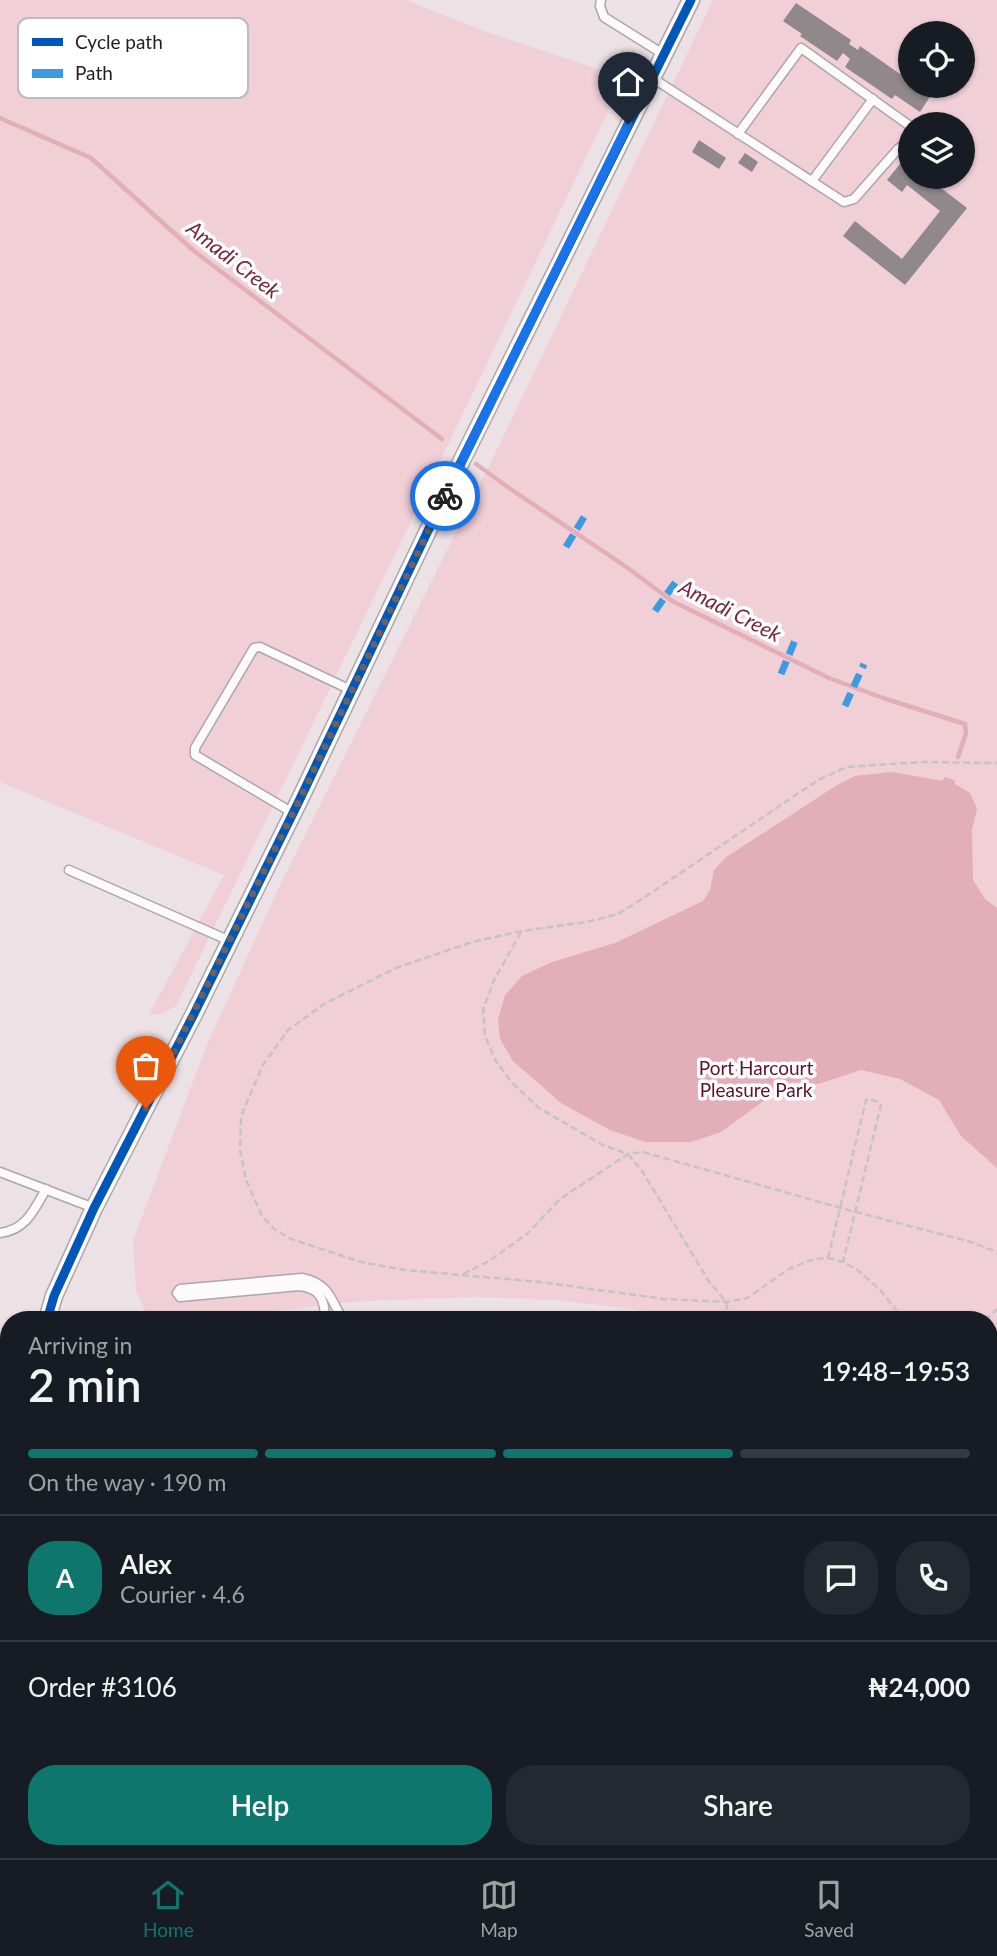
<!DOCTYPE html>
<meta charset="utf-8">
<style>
body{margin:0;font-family:Lato,sans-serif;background:#242831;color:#f1f3f6;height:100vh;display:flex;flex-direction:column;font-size:26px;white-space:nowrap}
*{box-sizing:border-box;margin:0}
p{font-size:23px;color:#9ea1a6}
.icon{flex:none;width:38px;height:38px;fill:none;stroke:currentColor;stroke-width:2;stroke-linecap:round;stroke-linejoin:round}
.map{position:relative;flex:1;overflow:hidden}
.details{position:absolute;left:0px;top:1311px;width:998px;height:548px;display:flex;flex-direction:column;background:#171b24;border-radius:28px 28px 0 0;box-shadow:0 2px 5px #0004}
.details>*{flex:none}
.buttons{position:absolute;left:898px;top:21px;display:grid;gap:14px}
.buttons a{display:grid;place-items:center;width:77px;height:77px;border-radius:50%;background:#171b24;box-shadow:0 2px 5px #0004;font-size:35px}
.pin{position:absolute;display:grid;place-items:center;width:60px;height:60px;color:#fff;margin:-72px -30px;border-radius:50% 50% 50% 0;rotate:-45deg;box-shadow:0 0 7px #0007}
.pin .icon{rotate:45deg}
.courier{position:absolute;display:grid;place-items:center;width:70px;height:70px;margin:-35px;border:5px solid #1a73e8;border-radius:50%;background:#fff;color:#222;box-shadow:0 2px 9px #0007}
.overview em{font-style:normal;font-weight:600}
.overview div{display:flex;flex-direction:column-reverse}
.overview{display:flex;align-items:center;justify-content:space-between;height:119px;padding:0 28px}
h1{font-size:46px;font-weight:600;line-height:52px}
.bar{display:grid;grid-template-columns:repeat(4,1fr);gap:10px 7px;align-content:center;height:84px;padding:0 28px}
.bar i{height:9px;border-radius:5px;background:#363941}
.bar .current{background:#0f766e}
.bar p{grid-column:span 4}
.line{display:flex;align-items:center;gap:18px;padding:0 28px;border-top:2px solid #363941}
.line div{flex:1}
.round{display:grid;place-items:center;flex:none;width:74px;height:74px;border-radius:28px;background:#242831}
.cta{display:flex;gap:14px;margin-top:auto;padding:14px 28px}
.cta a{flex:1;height:80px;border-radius:28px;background:#0f766e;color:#fff;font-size:28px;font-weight:600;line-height:80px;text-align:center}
.cta a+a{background:#242831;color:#f1f3f6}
.tabs{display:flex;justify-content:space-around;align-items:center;height:98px;border-top:2px solid #363941;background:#171b24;font-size:19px;color:#9ea1a6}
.tabs a{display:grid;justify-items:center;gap:4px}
.tabs .current{color:#0f766e}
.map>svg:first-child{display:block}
</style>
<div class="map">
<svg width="997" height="1858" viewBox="0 0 997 1858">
<rect width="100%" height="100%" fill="#ece1e4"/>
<!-- green -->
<g fill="#f0cfd6" fill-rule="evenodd">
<polygon points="0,0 406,0 484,31 624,78 431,480 176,1006 161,1014 149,1015 224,875 0,782"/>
<path d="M713,0H997V1415L989,1411V1320H689L640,1310L556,1300L479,1297L363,1301L201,1319H148L136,1290L133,1241L206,1047L281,883L492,460ZM910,33H962V86H910ZM910,124H962V177H910Z"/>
</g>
<!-- water -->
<polygon fill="#e2aeb8" points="892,772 943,781 944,777 955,780 955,784 970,793 977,809 972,830 973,880 985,899 997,908 997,1168 961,1136 939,1100 900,1079 861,1070 818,1084 792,1082 783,1087 721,1132 691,1142 645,1142 610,1130 561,1103 513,1061 500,1039 498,1020 505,995 522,976 552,962 615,943 703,901 710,890 714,870 725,858 837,785 855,776"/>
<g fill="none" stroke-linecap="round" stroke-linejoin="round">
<!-- stream -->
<g stroke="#e2aeb8" stroke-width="4.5">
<polyline points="0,118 91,158 194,251 442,439"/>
<polyline points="476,464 509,488 625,566 672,601 829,678 883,698 965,724 966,733 958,757"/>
</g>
</g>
<!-- building -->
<g fill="#90888a">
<polygon points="796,3 851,40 849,44 858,50 860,46 910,81 910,86 918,86 931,95 920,112 895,95 892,99 845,67 850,59 843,53 837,61 800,36 802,34 783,21"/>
<polygon points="699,140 726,158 719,169 692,152"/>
<polygon points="745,153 758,162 752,172 738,163"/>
<polygon points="904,159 910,163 910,177 927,177 967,208 905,285 843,236 855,221 902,259 940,211 907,185 902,192 887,180"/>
<polygon points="9,1653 9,1675 0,1676 0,1654"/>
</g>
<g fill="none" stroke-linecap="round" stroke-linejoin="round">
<!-- lane casing -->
<g stroke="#aea6a8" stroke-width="11">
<g id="lane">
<polyline points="601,0 600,6 604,17 663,54"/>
<polyline points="651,77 844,202 854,199 898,149 910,140"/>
<polyline points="738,134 801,48 910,126"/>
<polyline points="812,181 873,99"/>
<polyline points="293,813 195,755 195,748 254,648 260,647 353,691"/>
<polyline points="69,870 230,941"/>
<polyline points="0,1172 94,1208"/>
<path d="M0,1233C26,1230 34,1210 46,1189"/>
<path d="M325,1320C325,1299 320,1288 299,1286L180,1297L177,1293L180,1289L302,1278C326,1283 330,1295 340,1315L353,1320"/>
<polyline points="485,1320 499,1320"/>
<polyline points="989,1384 997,1388"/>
<polyline points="989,1390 997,1394"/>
<polyline points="989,1434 997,1437"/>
<polyline points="0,1785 9,1758"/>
<polyline points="0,1802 9,1804"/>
<polyline points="989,1815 997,1814"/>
<polyline points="171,1850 182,1858"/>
</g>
</g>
<!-- street casing -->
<g stroke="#aea6a8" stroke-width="19">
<g id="street">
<polyline points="47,1320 54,1296 94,1208 194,1014 299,801 456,472 691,0"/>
<polyline points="0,1623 9,1636"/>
<polyline points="989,1673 997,1769"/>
<polyline points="0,1728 9,1733"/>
<polyline points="225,1850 303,1858"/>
<polyline points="495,1858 697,1850 732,1858"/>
<polyline points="782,1858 785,1850"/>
</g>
</g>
<!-- highway casing -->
<g stroke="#c1b2b5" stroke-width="33">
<g id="highway">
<polyline points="0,1383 9,1383"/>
<polyline points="0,1409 9,1409"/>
<polyline points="989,1451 997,1455"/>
<polyline points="989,1480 997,1484"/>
</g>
</g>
<!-- path -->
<g stroke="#c7c3c4" stroke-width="2.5" stroke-dasharray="7 3.5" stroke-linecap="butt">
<polyline points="521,932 494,980 483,1010 485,1036 496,1061 512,1083 539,1108 603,1145 628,1154 642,1171 708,1280 726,1302 729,1320"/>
<polyline points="828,1258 866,1100 869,1099 879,1102 881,1105 843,1262"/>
<polyline points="463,1274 489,1261 527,1234 560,1199 628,1154 643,1152 841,1208 971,1242 997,1252"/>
<polyline points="904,1320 881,1291 859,1271 843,1262 828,1258 814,1259 789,1269 747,1298 726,1302 664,1299 540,1282 405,1270 361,1262 291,1239 274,1229 262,1216 246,1180 240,1150 241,1116 263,1065 288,1030 324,1004 396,968 472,942 522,931 587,922 618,914 642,899 818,780 847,767 921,762 997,763"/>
<polyline points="985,1320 997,1309"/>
</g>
<!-- lane -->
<use href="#lane" stroke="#fcfafb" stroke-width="8"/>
<!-- street -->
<use href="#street" stroke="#fcfafb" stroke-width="16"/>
<!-- highway -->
<use href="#highway" stroke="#f3e7ea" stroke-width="30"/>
<!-- quiet -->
<g stroke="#3c9bdf" stroke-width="7" stroke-dasharray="14 7" stroke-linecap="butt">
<polyline points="566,547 584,517"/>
<polyline points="655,611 677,580"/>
<polyline points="781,674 796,638"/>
<polyline points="845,706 864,664"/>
</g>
<!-- cycleway casing -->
<g stroke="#fff" stroke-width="13">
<g id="cycleway">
<polyline points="47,1320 54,1296 94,1208 194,1014 299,801 456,472 691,0"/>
<polyline points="989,1673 997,1769"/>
<polyline points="495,1858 697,1850 732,1858"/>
</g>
</g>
<!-- cycleway -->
<use href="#cycleway" stroke="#0057b8" stroke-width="9"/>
</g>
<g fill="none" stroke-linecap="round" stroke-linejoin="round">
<!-- done -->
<polyline stroke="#696163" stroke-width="7" stroke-dasharray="0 12.6" points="146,1108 299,801 445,496"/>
<!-- route -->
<polyline stroke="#1a73e8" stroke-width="9" points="445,496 628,124"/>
</g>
<g text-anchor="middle" stroke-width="7" stroke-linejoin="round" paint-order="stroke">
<!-- park labels -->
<g font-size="19" fill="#61102c" stroke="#fff">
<text x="756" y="1075">Port Harcourt<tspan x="756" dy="22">Pleasure Park</tspan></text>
</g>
<!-- water labels -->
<g font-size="21" font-style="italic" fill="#77263e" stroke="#fff">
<text transform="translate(233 260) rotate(38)" y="7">Amadi Creek</text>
<text transform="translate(730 611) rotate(27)" y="7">Amadi Creek</text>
</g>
</g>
<!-- legend -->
<rect x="18" y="18" width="230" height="80" rx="10" fill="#fff" stroke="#bdbbbb" stroke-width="2"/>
<rect x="32" y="38" width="31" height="8" fill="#0057b8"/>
<rect x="32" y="69" width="31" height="9" fill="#3c9bdf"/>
<g font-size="19" fill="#231c1d">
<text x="75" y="49">Cycle path</text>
<text x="75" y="80">Path</text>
</g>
</svg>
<div class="buttons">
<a><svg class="icon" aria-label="locate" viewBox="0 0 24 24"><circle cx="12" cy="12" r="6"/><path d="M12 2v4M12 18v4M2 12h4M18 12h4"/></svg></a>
<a><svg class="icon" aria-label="layers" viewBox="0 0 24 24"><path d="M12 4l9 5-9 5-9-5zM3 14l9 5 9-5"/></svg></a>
</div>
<div class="pin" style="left:146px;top:1108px;background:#ea580c"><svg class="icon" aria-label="bag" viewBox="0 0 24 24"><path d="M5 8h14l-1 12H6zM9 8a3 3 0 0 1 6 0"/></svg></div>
<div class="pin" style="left:628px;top:124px;background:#1f2937"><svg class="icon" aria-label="home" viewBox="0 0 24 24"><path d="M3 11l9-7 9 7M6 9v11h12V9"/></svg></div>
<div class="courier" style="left:445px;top:496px"><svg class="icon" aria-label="bike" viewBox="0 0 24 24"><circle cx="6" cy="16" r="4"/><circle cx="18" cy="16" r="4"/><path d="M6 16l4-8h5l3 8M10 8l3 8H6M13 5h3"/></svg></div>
<section class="details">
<div class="overview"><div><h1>2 min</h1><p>Arriving in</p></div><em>19:48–19:53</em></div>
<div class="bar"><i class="current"></i><i class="current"></i><i class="current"></i><i></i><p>On the way · 190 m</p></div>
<div class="line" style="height:126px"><b class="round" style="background:#0f766e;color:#fff">A</b><div><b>Alex</b><p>Courier · 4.6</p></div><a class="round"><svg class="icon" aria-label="chat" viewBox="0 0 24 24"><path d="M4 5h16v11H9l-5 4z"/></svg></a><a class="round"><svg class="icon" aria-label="phone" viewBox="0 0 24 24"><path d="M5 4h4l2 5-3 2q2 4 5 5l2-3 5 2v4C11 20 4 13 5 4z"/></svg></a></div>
<div class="line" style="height:91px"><div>Order #3106</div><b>₦24,000</b></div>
<div class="cta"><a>Help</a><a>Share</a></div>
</section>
</div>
<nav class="tabs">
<a class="current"><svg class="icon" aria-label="home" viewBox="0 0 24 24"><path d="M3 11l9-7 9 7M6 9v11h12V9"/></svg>Home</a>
<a><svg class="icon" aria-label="map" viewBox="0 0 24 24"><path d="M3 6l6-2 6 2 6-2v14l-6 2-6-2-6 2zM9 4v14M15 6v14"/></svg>Map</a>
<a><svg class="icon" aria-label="saved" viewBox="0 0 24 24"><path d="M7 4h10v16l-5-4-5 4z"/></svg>Saved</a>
</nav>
